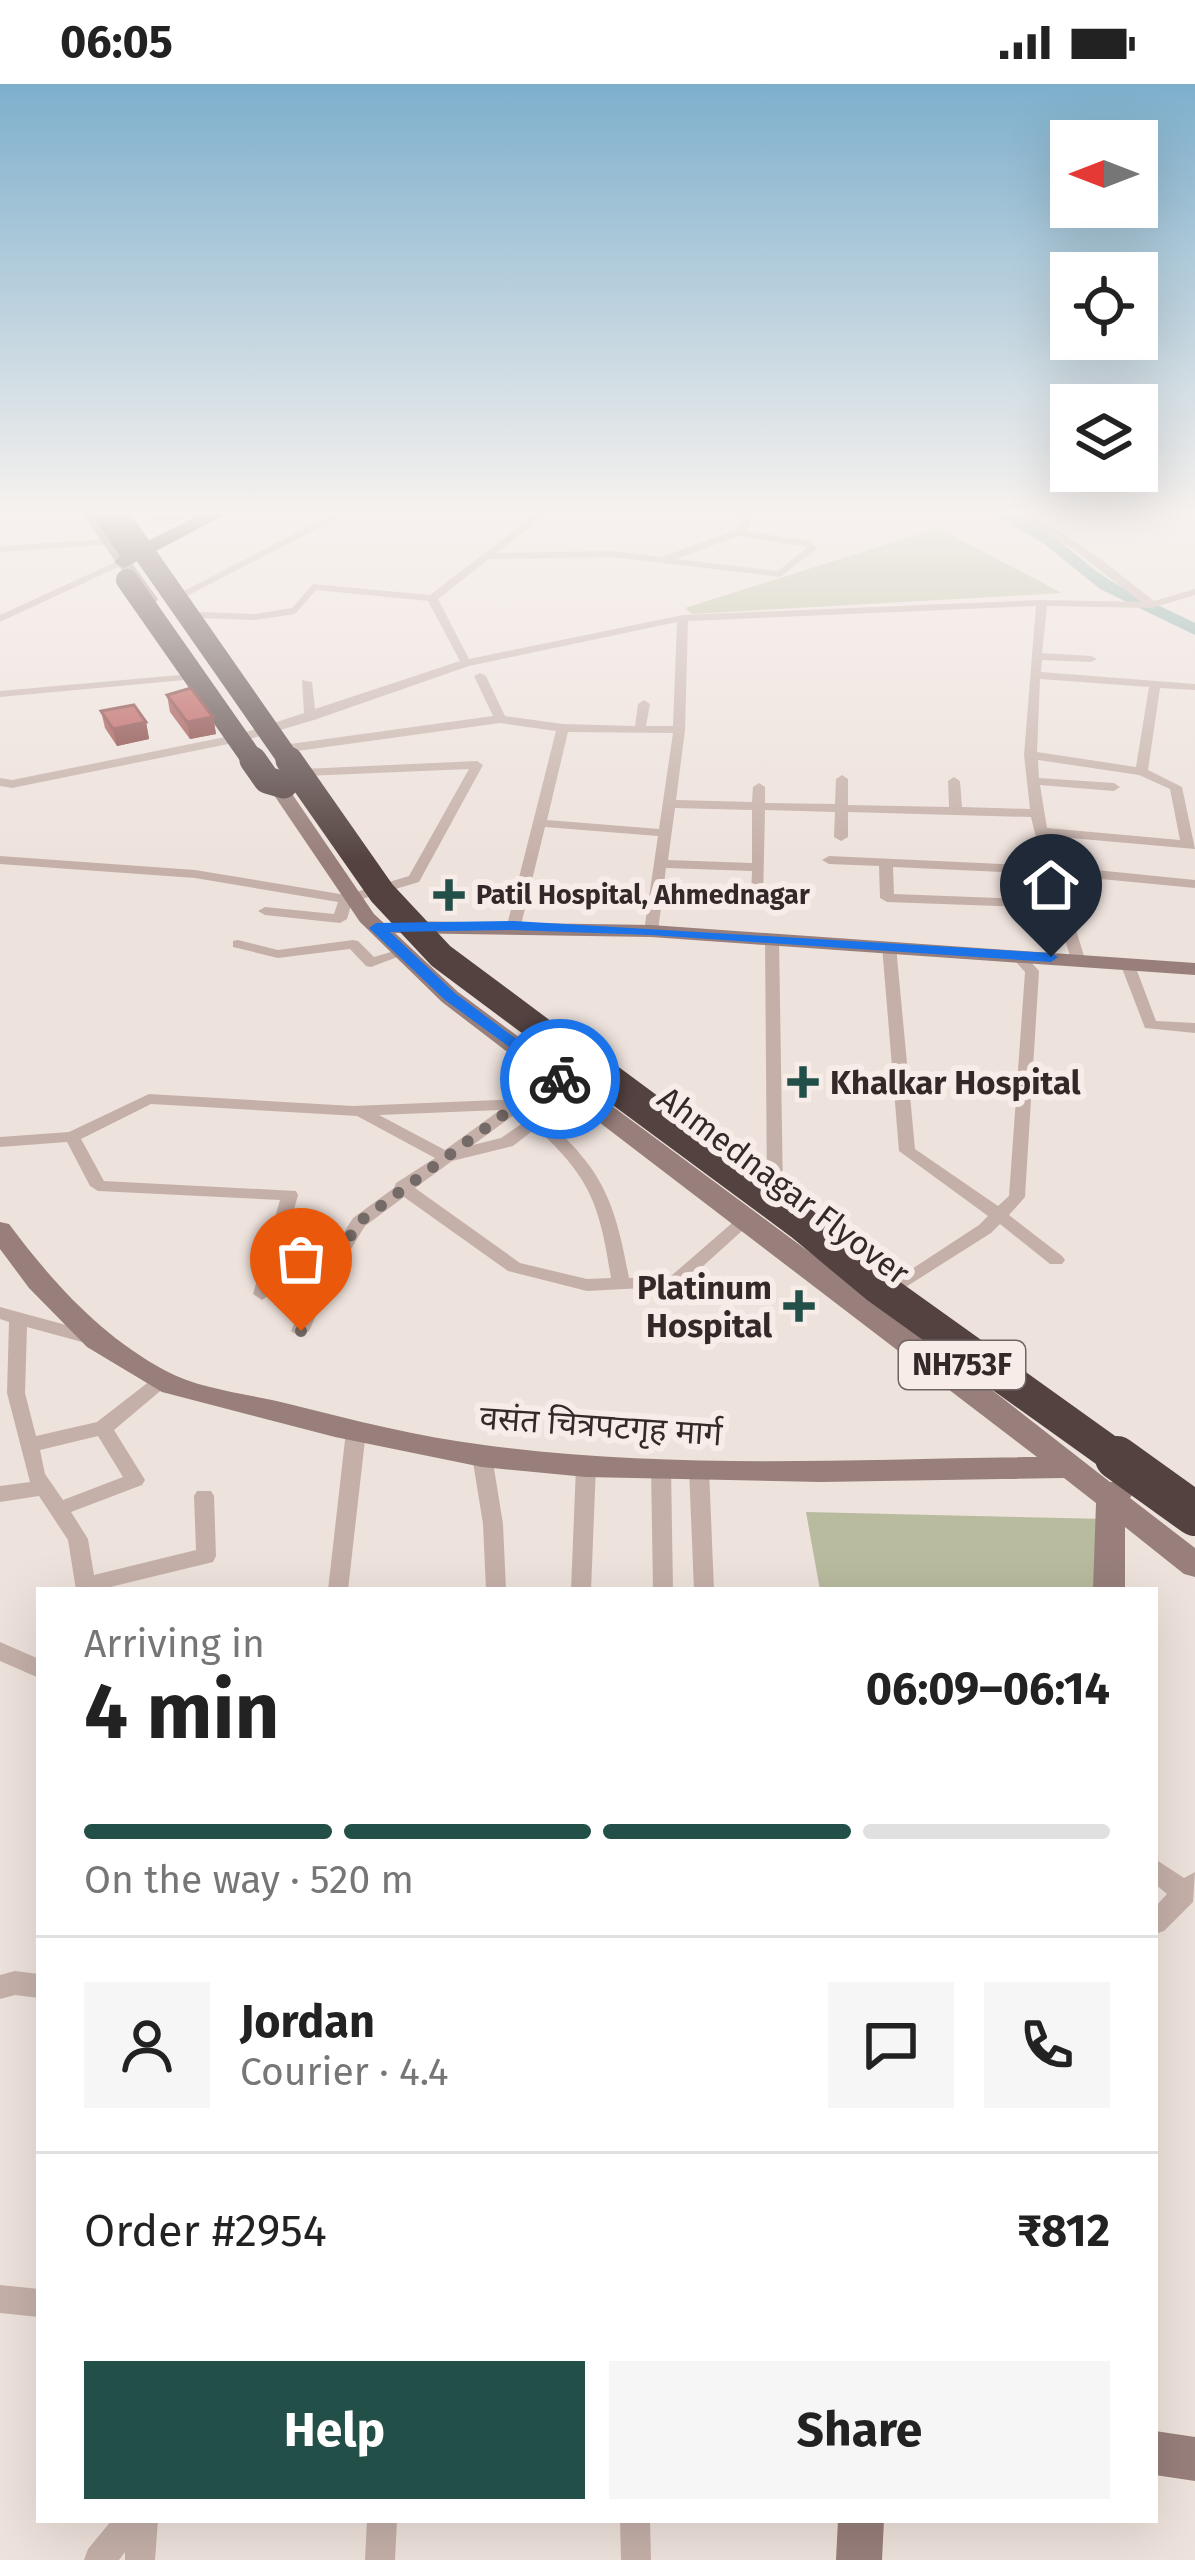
<!DOCTYPE html>
<meta charset="utf-8">
<style>
body{margin:0;font-family:"Fira Sans","Noto Sans Devanagari",sans-serif;background:#f6f6f6;color:#222;height:100vh;display:flex;flex-direction:column;font-size:45px;white-space:nowrap}
*{box-sizing:border-box;margin:0}
p{font-size:39px;color:#767676}
.icon{flex:none;width:66px;height:66px;fill:none;stroke:currentColor;stroke-width:2;stroke-linecap:round;stroke-linejoin:round}
.map{position:relative;flex:1;overflow:hidden}
.panel{position:absolute;left:36px;top:1503px;width:1122px;height:936px;display:flex;flex-direction:column;background:#fff;border-radius:0px;box-shadow:0 12px 48px #0002}
.panel>*{flex:none}
.needle{width:78px;rotate:270deg}
.controls{position:absolute;left:1050px;top:36px;display:grid;gap:24px}
.controls a{display:grid;place-items:center;width:108px;height:108px;border-radius:0px;background:#fff;box-shadow:0 12px 48px #0002;font-size:60px}
.pin{position:absolute;display:grid;place-items:center;width:102px;height:102px;color:#fff;margin:-123px -51px;border-radius:50% 50% 50% 0;rotate:-45deg;box-shadow:0 0 12px #0007}
.pin .icon{rotate:45deg}
.courier{position:absolute;display:grid;place-items:center;width:120px;height:120px;margin:-60px;border:9px solid #1a73e8;border-radius:50%;background:#fff;color:#222;box-shadow:0 3px 15px #0007}
.head em{font-style:normal;font-weight:700}
.head div{display:flex;flex-direction:column-reverse}
.head{display:flex;align-items:center;justify-content:space-between;height:204px;padding:0 48px}
h1{font-size:78px;font-weight:700;line-height:90px}
.bar{display:grid;grid-template-columns:repeat(4,1fr);gap:18px 12px;align-content:center;height:144px;padding:0 48px}
.bar i{height:15px;border-radius:9px;background:#e0e0e0}
.bar .selected{background:#234f49}
.bar p{grid-column:span 4}
.line{display:flex;align-items:center;gap:30px;padding:0 48px;border-top:3px solid #e0e0e0}
.line div{flex:1}
.round{display:grid;place-items:center;flex:none;width:126px;height:126px;border-radius:0px;background:#f6f6f6}
.cta{display:flex;gap:24px;margin-top:auto;padding:24px 48px}
.cta a{flex:1;height:138px;border-radius:0px;background:#234f49;color:#fff;font-size:48px;font-weight:700;line-height:138px;text-align:center}
.cta a+a{background:#f6f6f6;color:#222}
.status{display:flex;justify-content:space-between;align-items:center;height:84px;padding:0 60px;background:#fff;direction:ltr}
.status svg{height:33px;fill:currentColor}
.map>svg:first-child{display:block}
</style>
<div class="status"><b>06:05</b><svg viewBox="0 0 49 12"><path d="M0 12V9h3v3zM5 12V6h3v6zM10 12V3h3v9zM15 12V0h3v12zM26 1h20v11H26zM47 4h2v5h-2z"/></svg></div>
<div class="map">
<svg width="1195" height="2476" viewBox="0 0 1195 2476">
<rect width="100%" height="100%" fill="#eee2dc"/>
<!-- green -->
<g fill="#b8bb9e">
<polygon points="938,444 1062,509 692,530 685,524"/>
<polygon points="806,1428 1106,1435 1101,1506 820,1506"/>
</g>
<g fill="none" stroke-linecap="round" stroke-linejoin="round">
<!-- river -->
<path fill="#7ea8a1" fill-rule="evenodd" d="M993,431C1041,430 1070,471 1108,495C1135,512 1166,524 1195,539V551L1100,505L1043,459Z"/>
<!-- street -->
<g fill="#c5b0a9" fill-rule="evenodd">
<polygon points="132,431 172,434 189,431 173,440"/>
<polygon points="331,431 343,431 187,512 178,510"/>
<path d="M534,431H545L497,469L612,467L661,473L734,447L740,441L738,431H748L750,441L745,447L808,457L818,464L780,493L612,473L489,475L438,515L469,575L683,531L1042,516L1141,518L1074,466L1013,431C1051,431 1123,493 1154,517L1195,505V511L1152,524L1047,522L1042,569L1091,572L1097,575L1091,578L1042,576L1041,588L1195,600V606L1160,604L1148,686L1182,703L1195,765L1048,752L1056,782L1195,796V804L1059,791L1085,875L1078,879L1071,875L1055,824L887,818L880,814L879,782L829,780L822,776L829,772L1043,782L1031,733L848,728V753L841,757L834,753L835,728L765,726L763,815H753L751,812L752,787L666,784L658,847L651,851L646,850L644,847L658,752L545,743L521,841L514,845L507,841L556,647L500,639L290,668L284,664L290,660L493,632L474,592L480,589L486,592L505,632L563,640L635,642L638,620L644,616L650,620L646,642H673L677,538L469,582L314,636L243,657L12,704L0,702V694L12,696L240,650L304,629L302,596L312,598L315,625L460,577L428,517L316,506L295,530L255,536L198,534L193,531L198,528L255,530L292,524L313,500L430,511ZM739,452L808,463L778,487L676,475ZM1036,522L1024,671L1030,725L962,723L960,697L954,693L948,697L949,723L848,721V695L842,691L836,695L835,720L765,719V703L759,699L753,703L752,718L676,716L685,646L688,537ZM1040,595L1149,603L1136,683L1037,668ZM568,648L673,649L659,745L547,736ZM1038,676L1139,691L1170,705L1180,756L1047,744L1040,701L1114,707L1120,703L1114,699L1039,694ZM675,724L752,726V779L668,776ZM893,783L1045,790L1053,816L894,810Z"/>
<polygon points="109,455 114,458 113,460 0,468 0,462"/>
<polygon points="120,476 129,478 0,538 0,531"/>
<polygon points="202,589 208,592 206,594 0,613 0,607"/>
<polygon points="477,677 483,681 419,798 352,818 347,835 340,839 265,831 258,827 265,823 334,830 338,818 195,794 0,780 0,772 195,786 346,811 409,792 469,685 306,692 300,688 302,685"/>
<polygon points="772,851 779,855 783,1110 775,1115 767,1110 765,855"/>
<polygon points="238,856 278,866 353,856 358,857 374,873 401,865 408,869 371,883 366,882 350,865 278,874 233,863 233,857"/>
<polygon points="889,858 896,862 915,1065 998,1122 1009,1112 1025,888 1009,870 1011,867 1021,867 1039,887 1025,1113 1009,1131 1062,1172 1065,1176 1062,1180 1050,1180 1000,1140 991,1149 901,1206 889,1206 886,1202 979,1141 988,1132 899,1067 882,862"/>
<polygon points="1127,875 1134,879 1156,937 1195,939 1195,949 1145,944 1120,879"/>
<path d="M578,1004L584,1006L586,1009L584,1012L552,1024L533,1025C599,1080 614,1109 629,1194L671,1192L739,1133H751L753,1137L681,1202L587,1207L508,1187L404,1113L365,1142L332,1196L309,1247L300,1253L291,1247L314,1196L353,1134L394,1104L396,1099L435,1074L357,1032L151,1020L81,1055L104,1097L296,1107L298,1111L271,1210L262,1216L253,1210L280,1116L98,1107L90,1102L67,1058L0,1063V1053L69,1048L149,1010L353,1022L550,1014ZM500,1026L445,1066L379,1031ZM518,1028L527,1036L501,1054L473,1061ZM536,1044C591,1094 600,1122 611,1194L587,1195L520,1179L415,1104L452,1077L513,1062Z"/>
<path d="M0,1223L99,1250L102,1255L93,1261L27,1243L25,1309L36,1352L97,1338L155,1293L162,1291L171,1298L114,1346L145,1396L142,1401L71,1428L88,1455L94,1491L196,1466L194,1412L197,1407H211L214,1412L216,1472L213,1478L98,1506H76L68,1456L39,1412L0,1418V1402L30,1398L7,1309L9,1238L0,1235ZM98,1352L123,1393L63,1416L45,1390L40,1366Z"/>
<polygon points="356,1340 363,1342 366,1347 348,1506 328,1506 346,1347 349,1342"/>
<polygon points="482,1365 489,1367 492,1372 503,1440 506,1506 486,1506 483,1440 472,1372 475,1367"/>
<polygon points="586,1375 593,1377 596,1382 591,1506 571,1506 576,1382 579,1377"/>
<polygon points="661,1377 668,1379 671,1384 673,1506 653,1506 651,1384 654,1379"/>
<polygon points="699,1378 706,1380 709,1385 714,1506 694,1506 689,1385 692,1380"/>
<polygon points="0,1558 39,1575 39,1594 0,1577"/>
<polygon points="1155,1775 1184,1794 1195,1788 1193,1818 1164,1847 1155,1850 1155,1823 1167,1810 1155,1800"/>
<polygon points="15,1887 39,1890 39,1914 15,1911 0,1915 0,1891"/>
<polygon points="0,2201 39,2205 39,2233 0,2229"/>
<polygon points="112,2436 158,2436 155,2476 125,2476 125,2468 119,2476 84,2476 88,2465"/>
<polygon points="367,2436 397,2436 395,2476 365,2476"/>
<polygon points="620,2436 650,2436 651,2476 621,2476"/>
</g>
<!-- secondary -->
<g fill="#987f7b" fill-rule="evenodd">
<polygon points="83,431 97,431 158,515 156,518 144,518"/>
<path d="M266,680L273,682L374,830L387,842L397,837L651,841L1195,879V891L651,853L395,849L458,908L920,1250L1110,1398H1130L1135,1406L1130,1414L1195,1464V1493L1184,1490L1125,1443V1506H1093L1096,1419L1064,1394L821,1398L586,1393L482,1383L335,1353L162,1308L87,1263L29,1204L0,1165V1138L9,1140C53,1199 101,1252 166,1287C201,1306 251,1310 289,1320C353,1336 419,1353 484,1361C666,1386 854,1375 1037,1373L442,918L360,838L257,686Z"/>
<polygon points="1155,2347 1195,2353 1195,2397 1155,2391"/>
<polygon points="838,2436 884,2436 882,2476 836,2476"/>
</g>
<!-- highway -->
<polygon fill="#534240" fill-rule="evenodd" points="92,431 112,431 134,464 199,431 224,431 124,484 114,478 120,472"/>
<!-- highway-bridge-far3 -->
<g stroke="#534240" stroke-width="22">
<polyline points="118,431 291,679"/>
<polyline points="127,496 255,679"/>
</g>
<!-- highway-bridge-far2 -->
<g stroke="#534240" stroke-width="27">
<polyline points="253,676 267,696 284,701"/>
<polyline points="289,676 382,809 441,872 598,989"/>
</g>
<!-- highway-bridge-far1 -->
<polyline stroke="#534240" stroke-width="34" points="594,986 801,1139 878,1203 1121,1377"/>
<!-- highway-bridge -->
<polyline stroke="#534240" stroke-width="44" points="1117,1374 1195,1430"/>
</g>
<!-- wall -->
<g fill="#9d4847">
<polygon points="167,611 213,633 216,650 190,655 170,628"/>
<polygon points="101,627 146,638 149,655 117,662 105,644"/>
</g>
<!-- shaded-wall -->
<g fill="#803b39">
<polygon points="213,633 216,650 190,655 187,638"/>
<polygon points="146,638 149,655 117,662 113,645"/>
</g>
<!-- building -->
<g fill="#b75452" stroke="#803b39" stroke-width="3">
<polygon points="191,604 213,633 187,638 167,611"/>
<polygon points="134,621 146,638 113,645 101,627"/>
</g>
<!-- sky -->
<linearGradient id="sky" x2="0" y2="1"><stop stop-color="#7dafcc"/><stop offset="0.55" stop-color="#f7f2ef"/><stop offset="1" stop-color="#f7f2ef" stop-opacity="0"/></linearGradient>
<rect width="1195" height="777" fill="url(#sky)"/>
<!-- route -->
<polygon fill="#1a73e8" points="514,837 1051,869 1058,873 1051,878 651,851 514,846 390,848 456,910 566,992 566,999 560,1000 445,916 369,844 376,839"/>
<g fill="none" stroke-linecap="round" stroke-linejoin="round">
<!-- done -->
<polyline stroke="#746a67" stroke-width="12" stroke-dasharray="0 21.6" points="301,1247 323,1196 359,1138 518,1020 553,1019 578,1009 560,995"/>
</g>
<!-- markers -->
<g fill="#234f49" stroke="#f7ece7" stroke-width="4.5">
<path d="M443 793h12v12h12v12h-12v12h-12v-12h-12v-12h12z"/>
<path d="M797 980h12v12h12v12h-12v12h-12v-12h-12v-12h12z"/>
<path d="M793 1204h12v12h12v12h-12v12h-12v-12h-12v-12h12z"/>
</g>
<g text-anchor="middle" stroke-width="12" stroke-linejoin="round" paint-order="stroke">
<!-- far-poi labels -->
<g font-size="27" font-weight="bold" fill="#332928" stroke="#f7ece7" text-anchor="start">
<text x="476" y="820">Patil Hospital, Ahmednagar</text>
</g>
<!-- shield labels -->
<rect fill="#f7ece7" stroke="#6e6461" stroke-width="3" x="899" y="1257" width="126" height="48" rx="9"/>
<g font-size="30" font-weight="bold" fill="#332928">
<text x="962" y="1291">NH753F</text>
</g>
<!-- poi labels -->
<g font-size="33" font-weight="bold" fill="#332928" stroke="#f7ece7" text-anchor="start">
<text x="830" y="1010">Khalkar Hospital</text>
<text x="772" y="1215" text-anchor="end">Platinum<tspan x="772" dy="38">Hospital</tspan></text>
</g>
<!-- street labels -->
<g font-size="33" fill="#332928" stroke="#f7ece7">
<text transform="translate(784 1101) rotate(37)" y="12">Ahmednagar Flyover</text>
<text transform="translate(601 1341) rotate(4)" y="12">वसंत चित्रपटगृह मार्ग</text>
</g>
</g>
</svg>
<div class="controls">
<a><svg class="needle" viewBox="-14 -14 28 28"><path d="M0-13l5 13h-10z" fill="#e53935"/><path d="M0 13l5-13h-10z" fill="#767676"/></svg></a>
<a><svg class="icon" aria-label="locate" viewBox="0 0 24 24"><circle cx="12" cy="12" r="6"/><path d="M12 2v4M12 18v4M2 12h4M18 12h4"/></svg></a>
<a><svg class="icon" aria-label="layers" viewBox="0 0 24 24"><path d="M12 4l9 5-9 5-9-5zM3 14l9 5 9-5"/></svg></a>
</div>
<div class="pin" style="left:301px;top:1247px;background:#ea580c"><svg class="icon" aria-label="bag" viewBox="0 0 24 24"><path d="M5 8h14l-1 12H6zM9 8a3 3 0 0 1 6 0"/></svg></div>
<div class="pin" style="left:1051px;top:873px;background:#1f2937"><svg class="icon" aria-label="home" viewBox="0 0 24 24"><path d="M3 11l9-7 9 7M6 9v11h12V9"/></svg></div>
<div class="courier" style="left:560px;top:995px"><svg class="icon" aria-label="bike" viewBox="0 0 24 24"><circle cx="6" cy="16" r="4"/><circle cx="18" cy="16" r="4"/><path d="M6 16l4-8h5l3 8M10 8l3 8H6M13 5h3"/></svg></div>
<section class="panel">
<div class="head"><div><h1>4 min</h1><p>Arriving in</p></div><em>06:09–06:14</em></div>
<div class="bar"><i class="selected"></i><i class="selected"></i><i class="selected"></i><i></i><p>On the way · 520 m</p></div>
<div class="line" style="height:216px"><a class="round"><svg class="icon" aria-label="person" viewBox="0 0 24 24"><circle cx="12" cy="8" r="4"/><path d="M4 21q1-7 8-7t8 7"/></svg></a><div><b>Jordan</b><p>Courier · 4.4</p></div><a class="round"><svg class="icon" aria-label="chat" viewBox="0 0 24 24"><path d="M4 5h16v11H9l-5 4z"/></svg></a><a class="round"><svg class="icon" aria-label="phone" viewBox="0 0 24 24"><path d="M5 4h4l2 5-3 2q2 4 5 5l2-3 5 2v4C11 20 4 13 5 4z"/></svg></a></div>
<div class="line" style="height:156px"><div>Order #2954</div><b>₹812</b></div>
<div class="cta"><a>Help</a><a>Share</a></div>
</section>
</div>
